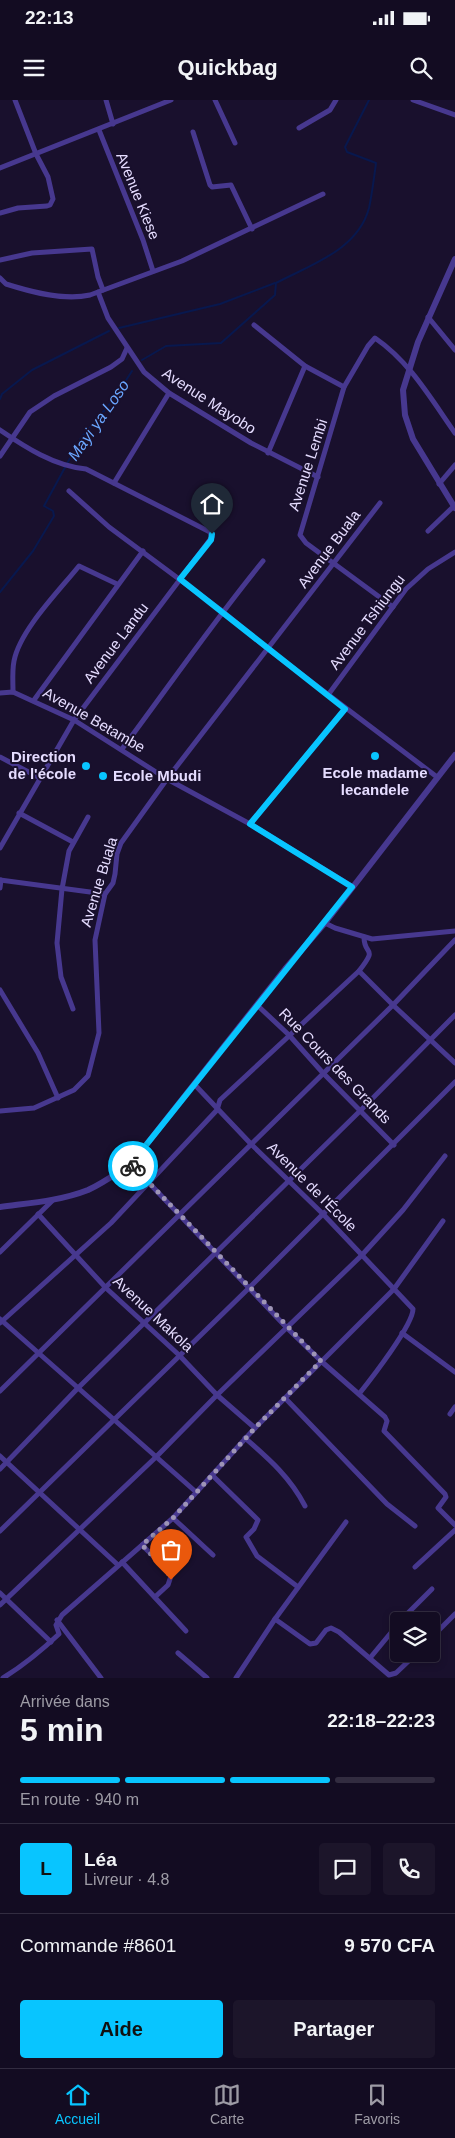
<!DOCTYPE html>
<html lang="fr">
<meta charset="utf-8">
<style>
body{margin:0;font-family:Arial,sans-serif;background:#1c152a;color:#f1f3f6;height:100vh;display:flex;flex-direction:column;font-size:19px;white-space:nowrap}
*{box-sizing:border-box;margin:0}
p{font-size:16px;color:#9d9ba5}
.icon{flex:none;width:28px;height:28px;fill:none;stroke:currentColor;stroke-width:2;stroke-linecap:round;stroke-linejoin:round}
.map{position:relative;height:1578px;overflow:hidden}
.panel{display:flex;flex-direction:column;background:#130c22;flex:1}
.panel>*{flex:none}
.fabs{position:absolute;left:390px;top:1512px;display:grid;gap:10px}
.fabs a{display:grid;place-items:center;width:50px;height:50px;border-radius:5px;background:#130c22;box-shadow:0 2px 8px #0003,0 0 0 1px #322c40;font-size:25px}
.pin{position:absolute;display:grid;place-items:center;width:42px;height:42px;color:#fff;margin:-51px -21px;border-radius:50% 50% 50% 0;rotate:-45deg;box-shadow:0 0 5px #0007}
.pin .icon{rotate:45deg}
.courier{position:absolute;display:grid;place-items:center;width:50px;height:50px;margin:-25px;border:4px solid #08c5ff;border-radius:50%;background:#fff;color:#222;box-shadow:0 1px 6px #0007}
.overview em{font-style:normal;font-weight:800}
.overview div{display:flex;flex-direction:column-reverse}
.overview{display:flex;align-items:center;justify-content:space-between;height:85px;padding:0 20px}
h1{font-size:32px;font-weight:800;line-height:38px}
.bar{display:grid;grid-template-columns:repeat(4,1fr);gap:8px 5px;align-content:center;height:60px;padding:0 20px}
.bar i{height:6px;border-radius:4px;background:#322c40}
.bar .active{background:#08c5ff}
.bar p{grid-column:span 4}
.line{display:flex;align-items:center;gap:12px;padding:0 20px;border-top:1px solid #322c40}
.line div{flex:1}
.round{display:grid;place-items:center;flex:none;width:52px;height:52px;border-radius:5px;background:#1c152a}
.cta{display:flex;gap:10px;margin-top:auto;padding:10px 20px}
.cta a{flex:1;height:58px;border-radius:5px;background:#08c5ff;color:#111;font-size:20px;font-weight:800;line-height:58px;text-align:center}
.cta a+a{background:#1c152a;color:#f1f3f6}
.status{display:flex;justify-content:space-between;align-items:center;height:35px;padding:0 25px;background:#130c22;direction:ltr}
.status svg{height:14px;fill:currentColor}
header{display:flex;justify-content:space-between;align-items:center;height:65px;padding:0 20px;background:#130c22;font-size:22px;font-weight:800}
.menu{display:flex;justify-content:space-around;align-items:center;height:70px;border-top:1px solid #322c40;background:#130c22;font-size:14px;color:#9d9ba5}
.menu a{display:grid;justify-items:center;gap:2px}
.menu .active{color:#08c5ff}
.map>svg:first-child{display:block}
</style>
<div class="status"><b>22:13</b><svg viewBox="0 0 49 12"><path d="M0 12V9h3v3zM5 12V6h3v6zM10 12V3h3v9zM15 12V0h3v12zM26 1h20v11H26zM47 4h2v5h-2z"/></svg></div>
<header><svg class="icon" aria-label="menu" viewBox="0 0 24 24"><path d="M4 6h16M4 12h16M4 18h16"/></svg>Quickbag<svg class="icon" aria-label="search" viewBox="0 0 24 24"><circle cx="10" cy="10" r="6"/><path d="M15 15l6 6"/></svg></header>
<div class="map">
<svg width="455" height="1578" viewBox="0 0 455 1578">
<rect width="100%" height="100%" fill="#19102d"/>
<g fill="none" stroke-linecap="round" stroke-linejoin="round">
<!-- stream -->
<g stroke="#08184e" stroke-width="2">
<polyline points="119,228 220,204 275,183"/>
<path d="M142,260L166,246L221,243L275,195L276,183C310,165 358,150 369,108C372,94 374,78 376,63L347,52L345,47L369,0"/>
<polyline points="0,299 2,294 32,270 109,231"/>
<polyline points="0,492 33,451 54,416 53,411 44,406 81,338 114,299 132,271"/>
</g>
<!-- minor -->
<g stroke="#47388f" stroke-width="5">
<polyline points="106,0 113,24"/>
<polyline points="215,0 235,43"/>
<polyline points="413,0 455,15"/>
<polyline points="299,28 330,10 336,0"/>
<polyline points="99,30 143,140 153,171"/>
<polyline points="193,32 210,85 212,87 231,85 252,129"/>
<polyline points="0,68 171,0"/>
<polyline points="0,113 18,108 47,106 50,105 53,99 48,77 36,54 15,0"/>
<polyline points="0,160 32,153 92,149 98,177 103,190"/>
<path d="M0,178L6,184C31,192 64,201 90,195L182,161L323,94"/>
<polyline points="98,192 108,218 144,272 169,293 251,343 318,377"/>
<polyline points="428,217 455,250"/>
<polyline points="254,225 305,266 344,287"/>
<path d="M0,330C25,347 54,366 86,369L210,432L212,437L74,620L0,748"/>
<polyline points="268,353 305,266"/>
<polyline points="0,356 30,312 54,296 111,267 122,259 127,248"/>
<polyline points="114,383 169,293"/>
<polyline points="439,384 455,365"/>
<polyline points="69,391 109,427 222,511 268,549 437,677"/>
<polyline points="428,431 454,406"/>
<path d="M393,507L306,443L300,435L344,287L368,246L375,238C410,262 431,299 455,333"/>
<path d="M13,592C13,582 12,571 14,561C20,530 59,491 79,466L117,484"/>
<polyline points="0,593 13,592 74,620 167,679 250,724 353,787"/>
<polyline points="328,595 406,489 428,469 455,452"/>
<polyline points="34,600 143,451"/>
<path d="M122,649C169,586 213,522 263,461"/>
<polyline points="0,657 40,678"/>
<polyline points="19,713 73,742"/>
<polyline points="250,724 345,609"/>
<polyline points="0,780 105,794"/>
<polyline points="0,788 1,780"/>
<polyline points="325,823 335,828 372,839 455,831"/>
<polyline points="359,871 393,905 455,963"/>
<polyline points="0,890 38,953 58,998"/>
<polyline points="257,905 289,935 323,973 394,1045"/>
<polyline points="73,909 61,877 57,843 62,789 69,751 88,717"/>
<path d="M195,985L251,1044L323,1114L413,1209C413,1225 371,1279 359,1294"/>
<polyline points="0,1011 34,1008 74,990 88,976 99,933 95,840 105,794 113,783 115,774 117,754 121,743 167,679 380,403"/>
<polyline points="131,1064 287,1228 321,1261 385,1317 387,1321 384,1331 445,1394 446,1397 438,1408 455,1425"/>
<polyline points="38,1114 106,1188 179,1255 217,1295 255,1328"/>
<polyline points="0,1152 53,1100"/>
<polyline points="0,1219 196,1392"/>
<path d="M0,1223L111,1123L217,1010L220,1000L359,871C379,845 364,857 364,837"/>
<polyline points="402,1233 455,1272"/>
<polyline points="0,1291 393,905 455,840"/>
<polyline points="285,1298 387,1404 415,1426"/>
<polyline points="450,1314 455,1307"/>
<path d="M245,1338C269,1359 290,1377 305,1406"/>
<polyline points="0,1356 118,1465"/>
<polyline points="0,1369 78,1288 361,1010 455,915"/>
<polyline points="212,1375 258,1420 254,1429 246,1437 257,1456 298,1487"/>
<polyline points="173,1418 213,1455"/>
<polyline points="0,1431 250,1187 455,982"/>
<polyline points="142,1445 167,1470 171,1476 168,1485 155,1497"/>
<polyline points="122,1462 186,1531"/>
<polyline points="415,1467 455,1430"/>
<polyline points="0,1493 51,1542"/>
<polyline points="0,1505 156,1357 217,1295 362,1155 403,1110 445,1056"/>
<polyline points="275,1519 310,1544 316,1543 326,1530 331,1528 339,1532 389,1575 396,1573 416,1554"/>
<polyline points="57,1520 101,1578"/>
<polyline points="400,1521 432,1489"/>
<polyline points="431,1538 455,1514"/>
<polyline points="178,1553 207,1578"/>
<polyline points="370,1558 399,1523"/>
<path d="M3,1578C24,1565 41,1551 59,1534L56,1525L62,1515L173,1418L255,1328L394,1189L443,1121"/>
<polyline points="236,1578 275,1519 346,1422"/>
</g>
<!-- tertiary -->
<g stroke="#47388f" stroke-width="6">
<polyline points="455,159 418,242 403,290 405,315 413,339 455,408"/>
<path d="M0,1107C29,1103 60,1101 88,1090C103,1083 117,1073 131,1064L285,869L325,823L455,655"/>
</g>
</g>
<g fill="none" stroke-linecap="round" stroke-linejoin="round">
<!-- done -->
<polyline stroke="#9e95b6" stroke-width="5" stroke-dasharray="0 9" points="133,1066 321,1261 255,1328 173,1418 142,1445 167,1470 171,1480"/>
<!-- route -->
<polyline stroke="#08c5ff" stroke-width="6" points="133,1066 131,1064 352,787 250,724 345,609 180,479 211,440 212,434"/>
</g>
<!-- markers -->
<g fill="#08c5ff" stroke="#19102d" stroke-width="2">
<circle cx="375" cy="656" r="5"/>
<circle cx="86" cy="666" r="5"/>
<circle cx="103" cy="676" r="5"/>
</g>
<g text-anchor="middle" stroke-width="4" stroke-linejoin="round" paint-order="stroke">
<!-- street labels -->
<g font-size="15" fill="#e5dcff" stroke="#19102d">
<text transform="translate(138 96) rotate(68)" y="5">Avenue Kiese</text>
<text transform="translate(209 301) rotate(33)" y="5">Avenue Mayobo</text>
<text transform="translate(308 365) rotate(-72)" y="5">Avenue Lembi</text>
<text transform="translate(329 449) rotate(-53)" y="5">Avenue Buala</text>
<text transform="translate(367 522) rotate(-53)" y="5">Avenue Tshiungu</text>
<text transform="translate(116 543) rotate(-53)" y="5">Avenue Landu</text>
<text transform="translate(94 620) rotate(30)" y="5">Avenue Betambe</text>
<text transform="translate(99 782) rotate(-73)" y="5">Avenue Buala</text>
<text transform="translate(335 966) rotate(46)" y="5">Rue Cours des Grands</text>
<text transform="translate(312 1087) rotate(45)" y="5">Avenue de l'École</text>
<text transform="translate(153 1214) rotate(43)" y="5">Avenue Makola</text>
</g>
<!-- poi labels -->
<g font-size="15" font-weight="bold" fill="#e5dcff" stroke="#19102d" text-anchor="end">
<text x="76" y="662">Direction<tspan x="76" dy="17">de l'école</tspan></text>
<text x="375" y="678" text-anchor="middle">Ecole madame<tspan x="375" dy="17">lecandele</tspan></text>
<text x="113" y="681" text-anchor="start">Ecole Mbudi</text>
</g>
<!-- water labels -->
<g font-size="16" font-style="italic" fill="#6aa6ff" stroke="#19102d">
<text transform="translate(98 320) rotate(-55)" y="6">Mayi ya Loso</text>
</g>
</g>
</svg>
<div class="fabs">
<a><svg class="icon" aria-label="layers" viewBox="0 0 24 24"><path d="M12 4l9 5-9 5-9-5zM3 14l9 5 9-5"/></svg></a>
</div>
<div class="pin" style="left:171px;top:1480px;background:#ea580c"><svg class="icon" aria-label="bag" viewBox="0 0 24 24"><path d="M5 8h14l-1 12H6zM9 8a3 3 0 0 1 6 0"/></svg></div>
<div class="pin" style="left:212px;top:434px;background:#1f2937"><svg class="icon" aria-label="home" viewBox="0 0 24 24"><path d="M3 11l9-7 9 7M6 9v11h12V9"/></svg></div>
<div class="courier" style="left:133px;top:1066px"><svg class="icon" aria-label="bike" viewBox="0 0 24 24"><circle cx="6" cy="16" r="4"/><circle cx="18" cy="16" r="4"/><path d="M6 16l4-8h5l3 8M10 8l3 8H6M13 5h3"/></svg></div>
</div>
<section class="panel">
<div class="overview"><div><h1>5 min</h1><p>Arrivée dans</p></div><em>22:18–22:23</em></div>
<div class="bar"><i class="active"></i><i class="active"></i><i class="active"></i><i></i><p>En route · 940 m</p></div>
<div class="line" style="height:90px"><b class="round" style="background:#08c5ff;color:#111">L</b><div><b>Léa</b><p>Livreur · 4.8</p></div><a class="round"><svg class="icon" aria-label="chat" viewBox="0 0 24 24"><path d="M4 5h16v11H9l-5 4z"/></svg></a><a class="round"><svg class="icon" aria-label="phone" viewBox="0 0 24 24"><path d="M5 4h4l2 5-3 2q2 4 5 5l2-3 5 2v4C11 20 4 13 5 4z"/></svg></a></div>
<div class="line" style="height:65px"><div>Commande #8601</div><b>9 570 CFA</b></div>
<div class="cta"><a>Aide</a><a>Partager</a></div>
</section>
<nav class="menu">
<a class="active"><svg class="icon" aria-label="home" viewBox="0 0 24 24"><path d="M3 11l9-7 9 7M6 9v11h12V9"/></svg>Accueil</a>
<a><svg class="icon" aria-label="map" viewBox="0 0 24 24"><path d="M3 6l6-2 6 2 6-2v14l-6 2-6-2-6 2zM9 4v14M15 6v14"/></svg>Carte</a>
<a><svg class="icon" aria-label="saved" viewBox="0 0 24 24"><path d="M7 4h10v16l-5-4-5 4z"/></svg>Favoris</a>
</nav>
